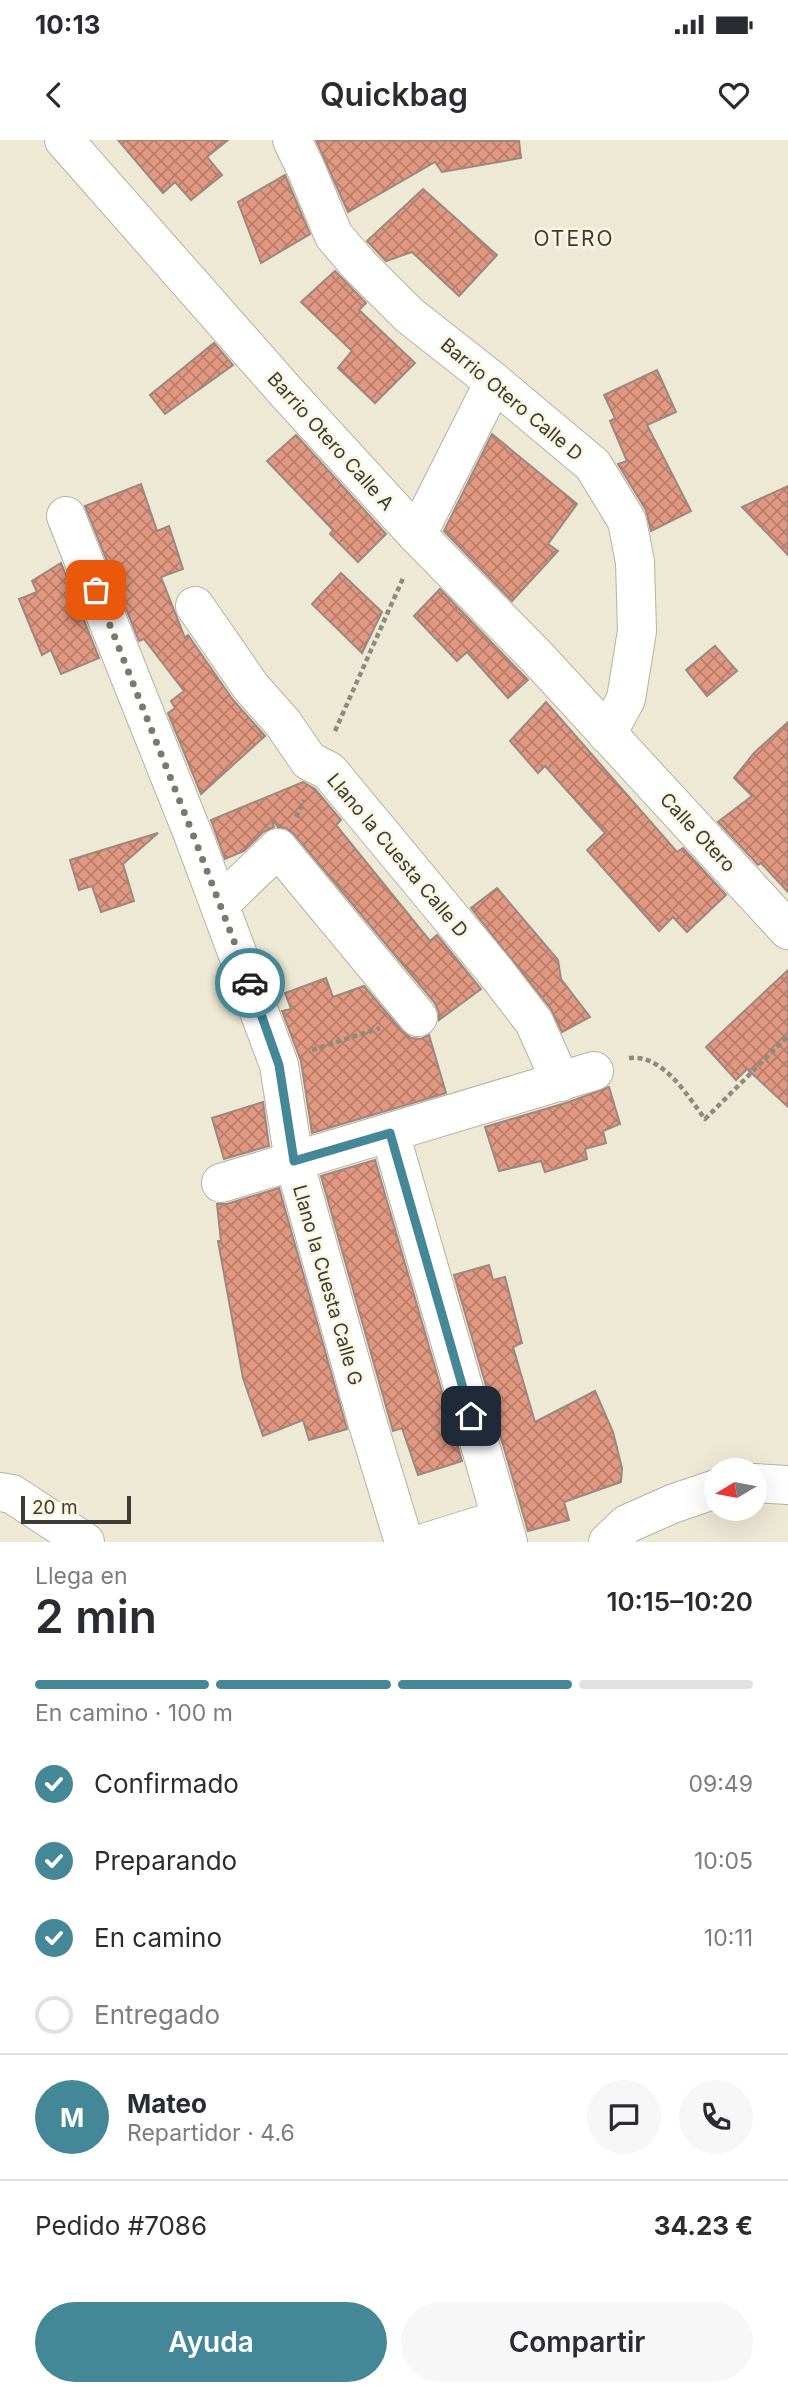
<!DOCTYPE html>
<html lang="es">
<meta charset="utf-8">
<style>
body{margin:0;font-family:Inter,sans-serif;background:#f7f7f7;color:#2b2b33;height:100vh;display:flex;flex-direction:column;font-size:26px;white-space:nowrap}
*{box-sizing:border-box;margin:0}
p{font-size:23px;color:#7c7c81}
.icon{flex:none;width:38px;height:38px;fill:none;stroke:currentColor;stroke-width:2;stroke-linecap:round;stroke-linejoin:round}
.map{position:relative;height:1402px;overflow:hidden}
.panel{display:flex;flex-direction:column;background:#fff;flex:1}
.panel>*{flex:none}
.needle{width:46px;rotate:260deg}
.tools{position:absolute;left:704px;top:1318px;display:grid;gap:14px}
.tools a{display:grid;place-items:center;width:63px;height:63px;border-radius:50%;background:#fff;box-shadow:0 7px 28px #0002;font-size:35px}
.scale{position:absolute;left:21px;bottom:18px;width:110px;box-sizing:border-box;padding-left:7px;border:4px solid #3d3b34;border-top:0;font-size:19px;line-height:24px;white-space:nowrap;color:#3d3b34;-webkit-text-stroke:5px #fbf6e2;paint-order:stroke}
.pin{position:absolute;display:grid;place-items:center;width:60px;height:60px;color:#fff;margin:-30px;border-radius:14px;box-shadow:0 4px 10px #0006}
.courier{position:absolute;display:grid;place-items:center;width:70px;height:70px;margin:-35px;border:5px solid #448897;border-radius:50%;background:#fff;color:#222;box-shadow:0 2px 9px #0007}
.headline em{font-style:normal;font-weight:600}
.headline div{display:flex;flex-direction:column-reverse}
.headline{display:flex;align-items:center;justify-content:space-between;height:119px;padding:0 35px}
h1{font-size:46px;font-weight:600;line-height:52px}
.bar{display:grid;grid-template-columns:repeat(4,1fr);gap:10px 7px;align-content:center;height:84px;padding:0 35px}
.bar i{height:9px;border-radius:5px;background:#e1e1e2}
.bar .selected{background:#448897}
.bar p{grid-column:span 4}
.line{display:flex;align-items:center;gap:18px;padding:0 35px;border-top:2px solid #e1e1e2}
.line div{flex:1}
.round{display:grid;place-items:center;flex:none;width:74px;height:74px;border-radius:37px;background:#f7f7f7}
ol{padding:0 35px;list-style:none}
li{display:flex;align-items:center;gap:21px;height:77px}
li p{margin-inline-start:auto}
li .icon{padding:7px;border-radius:50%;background:#448897;color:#fff;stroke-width:4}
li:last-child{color:#7c7c81}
li i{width:38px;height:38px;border:4px solid #e1e1e2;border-radius:50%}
.cta{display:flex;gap:14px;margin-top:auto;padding:14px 35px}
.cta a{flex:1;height:80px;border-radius:42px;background:#448897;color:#fff;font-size:28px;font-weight:600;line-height:80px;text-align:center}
.cta a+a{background:#f7f7f7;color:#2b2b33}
.status{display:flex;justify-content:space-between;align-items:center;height:49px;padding:0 35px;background:#fff;direction:ltr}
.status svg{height:19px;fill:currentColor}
header{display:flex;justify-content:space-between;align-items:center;height:91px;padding:0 35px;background:#fff;font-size:32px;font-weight:600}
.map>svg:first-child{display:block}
</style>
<div class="status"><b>10:13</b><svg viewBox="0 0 49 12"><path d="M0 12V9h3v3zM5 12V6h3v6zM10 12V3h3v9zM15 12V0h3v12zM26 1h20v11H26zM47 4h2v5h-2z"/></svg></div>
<header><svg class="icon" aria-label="back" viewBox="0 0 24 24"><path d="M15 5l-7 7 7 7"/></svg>Quickbag<svg class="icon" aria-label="heart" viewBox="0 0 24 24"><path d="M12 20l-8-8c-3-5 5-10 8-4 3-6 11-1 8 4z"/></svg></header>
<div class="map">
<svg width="788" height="1402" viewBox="0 0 788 1402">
<defs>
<pattern id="building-cross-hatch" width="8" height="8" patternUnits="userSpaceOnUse" patternTransform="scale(1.75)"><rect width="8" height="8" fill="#e29880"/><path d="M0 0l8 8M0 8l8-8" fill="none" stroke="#b87d6a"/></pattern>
</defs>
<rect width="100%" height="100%" fill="#eee9d5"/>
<!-- building -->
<g fill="url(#building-cross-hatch)" stroke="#9c8781" stroke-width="2">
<polygon points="118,0 228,0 207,17 222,35 191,60 175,42 163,53"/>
<polygon points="316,0 519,1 521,18 442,32 435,22 348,72"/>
<polygon points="285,35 310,94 261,123 238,62"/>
<polygon points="423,49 497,115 459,156 412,112 386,121 367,101"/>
<polygon points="335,131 366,163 359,170 415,223 375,263 338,228 352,211 301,162"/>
<polygon points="214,203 233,225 165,274 150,255"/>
<polygon points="657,230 676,272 647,285 691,371 651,391 646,370 618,324 627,321 610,281 615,278 604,255"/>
<polygon points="492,294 577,364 548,404 558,411 512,461 444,391"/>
<polygon points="296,295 386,394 358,422 330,394 333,390 267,321"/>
<polygon points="141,344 157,391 169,386 183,429 161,437 185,498 188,495 233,560 265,596 201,654 168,573 175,568 171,561 184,551 144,499 139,501 85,366"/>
<polygon points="788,346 788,415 742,367"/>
<polygon points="61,423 99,518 61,534 51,510 42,515 19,459 37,452 32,441"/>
<polygon points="341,433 382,472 362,513 312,464"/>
<polygon points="440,449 528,540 508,558 467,512 457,521 414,476"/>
<polygon points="715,506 737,531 707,556 686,530"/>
<polygon points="546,562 677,712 683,708 726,755 687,792 673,777 659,791 587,710 605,693 545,626 538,633 510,601"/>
<polygon points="788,582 788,752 761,723 758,725 718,682 752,656 734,638 754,613"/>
<polygon points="303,642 315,649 341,680 336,685 430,801 437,795 481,849 439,880 439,873 435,863 294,694 286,688 278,687 271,678 274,687 263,692 244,711 225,719 211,680"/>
<polygon points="158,693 123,724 134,761 101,772 92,746 79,750 70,720"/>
<polygon points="497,748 558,820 561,839 590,877 562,892 551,869 471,768"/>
<polygon points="788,830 788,967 747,929 736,940 706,907"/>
<polygon points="326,838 333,857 364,846 402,891 411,898 421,899 429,895 446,953 312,993 301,921 282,871 291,869 285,853"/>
<polygon points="609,947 620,984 603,991 606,1003 585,1009 587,1019 545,1032 541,1021 499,1031 485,987 569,962"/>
<polygon points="263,962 269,1006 224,1019 212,978"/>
<polygon points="375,1020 462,1321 418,1335 402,1288 393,1291 321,1036"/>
<polygon points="279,1048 347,1289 309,1300 303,1280 263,1296 243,1238 218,1101 221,1101 217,1064 227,1064"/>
<polygon points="489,1125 493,1140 505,1137 522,1203 513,1207 535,1282 595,1251 613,1292 622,1328 621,1342 564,1362 569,1380 528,1391 454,1135"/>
</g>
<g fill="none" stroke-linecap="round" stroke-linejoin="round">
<!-- minor casing -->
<g stroke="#b7b29f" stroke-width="40">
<g id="minor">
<polyline points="64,0 288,254 417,395 537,517 788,790"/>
<polyline points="292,0 306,29 334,96 359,125 409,175 494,242 593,325 627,381 635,422 637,491 626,559 607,594"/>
<polyline points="66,376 194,697 279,925 294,1021 367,1281 404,1402"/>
<polyline points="417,395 494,242"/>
<polyline points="195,466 251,547 283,583 309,621 329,631 495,831 534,882 561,942"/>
<polyline points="220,764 278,708 418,877"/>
<polyline points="390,993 508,1402"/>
<polyline points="221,1043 594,931"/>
<polyline points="754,1343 788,1345"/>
<polyline points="0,1352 12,1354 85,1402"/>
<polyline points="427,1402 501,1379"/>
<polyline points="608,1402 627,1384 672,1364 716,1349"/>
</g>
</g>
<!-- path -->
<g stroke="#8e8a7d" stroke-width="4.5" stroke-dasharray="5 3.5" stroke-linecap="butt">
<polyline points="335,591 404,436"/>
<polyline points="296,677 304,660"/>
<polyline points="312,910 380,888"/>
<path d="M629,918C663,914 687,955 705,979L788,896"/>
</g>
<!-- minor -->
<use href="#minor" stroke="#fff" stroke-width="38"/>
</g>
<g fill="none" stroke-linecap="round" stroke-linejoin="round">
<!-- done -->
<polyline stroke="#7b786c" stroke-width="7" stroke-dasharray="0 12.6" points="96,450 194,697 250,843"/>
<!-- route -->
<polyline stroke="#448897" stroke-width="9" points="250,843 279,925 294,1021 390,993 471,1276"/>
</g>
<g text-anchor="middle" stroke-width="5" stroke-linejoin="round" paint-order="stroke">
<!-- street labels -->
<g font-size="19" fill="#3d3b34" stroke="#fbf6e2">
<text transform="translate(512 259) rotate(40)" y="7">Barrio Otero Calle D</text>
<text transform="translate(331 301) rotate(48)" y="7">Barrio Otero Calle A</text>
<text transform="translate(698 692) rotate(47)" y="7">Calle Otero</text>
<text transform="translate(398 715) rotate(50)" y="7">Llano la Cuesta Calle D</text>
<text transform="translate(328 1145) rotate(74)" y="7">Llano la Cuesta Calle G</text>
</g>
<!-- neighbourhood labels -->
<g font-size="21" letter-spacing="2" fill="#3d3b34" stroke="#fbf6e2">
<text x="574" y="106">OTERO</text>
</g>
</g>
</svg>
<div class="tools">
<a><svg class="needle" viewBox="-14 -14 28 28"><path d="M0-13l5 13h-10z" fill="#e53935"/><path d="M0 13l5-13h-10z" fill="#7c7c81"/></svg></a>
</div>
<div class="scale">20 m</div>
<div class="pin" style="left:96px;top:450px;background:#ea580c"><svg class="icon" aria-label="bag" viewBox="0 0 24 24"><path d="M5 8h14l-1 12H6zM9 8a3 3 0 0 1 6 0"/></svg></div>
<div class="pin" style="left:471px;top:1276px;background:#1f2937"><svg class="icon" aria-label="home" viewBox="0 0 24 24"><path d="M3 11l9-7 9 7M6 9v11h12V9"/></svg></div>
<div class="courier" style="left:250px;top:843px"><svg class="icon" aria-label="car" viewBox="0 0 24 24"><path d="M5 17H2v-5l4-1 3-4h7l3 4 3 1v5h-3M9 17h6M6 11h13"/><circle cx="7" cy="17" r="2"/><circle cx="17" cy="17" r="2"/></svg></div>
</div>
<section class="panel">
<div class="headline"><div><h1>2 min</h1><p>Llega en</p></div><em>10:15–10:20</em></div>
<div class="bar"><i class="selected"></i><i class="selected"></i><i class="selected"></i><i></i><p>En camino · 100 m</p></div>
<ol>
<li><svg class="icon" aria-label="check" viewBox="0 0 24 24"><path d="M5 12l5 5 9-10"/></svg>Confirmado<p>09:49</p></li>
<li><svg class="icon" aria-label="check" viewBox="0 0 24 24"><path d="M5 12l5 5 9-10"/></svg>Preparando<p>10:05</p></li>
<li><svg class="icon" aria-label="check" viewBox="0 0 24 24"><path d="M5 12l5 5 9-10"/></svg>En camino<p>10:11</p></li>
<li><i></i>Entregado</li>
</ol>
<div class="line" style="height:126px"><b class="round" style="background:#448897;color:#fff">M</b><div><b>Mateo</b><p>Repartidor · 4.6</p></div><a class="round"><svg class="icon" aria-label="chat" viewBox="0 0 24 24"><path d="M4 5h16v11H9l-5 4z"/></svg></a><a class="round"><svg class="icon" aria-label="phone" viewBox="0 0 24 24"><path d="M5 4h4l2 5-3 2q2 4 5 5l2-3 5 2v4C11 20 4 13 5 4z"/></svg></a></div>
<div class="line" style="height:91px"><div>Pedido #7086</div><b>34.23 €</b></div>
<div class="cta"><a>Ayuda</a><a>Compartir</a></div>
</section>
